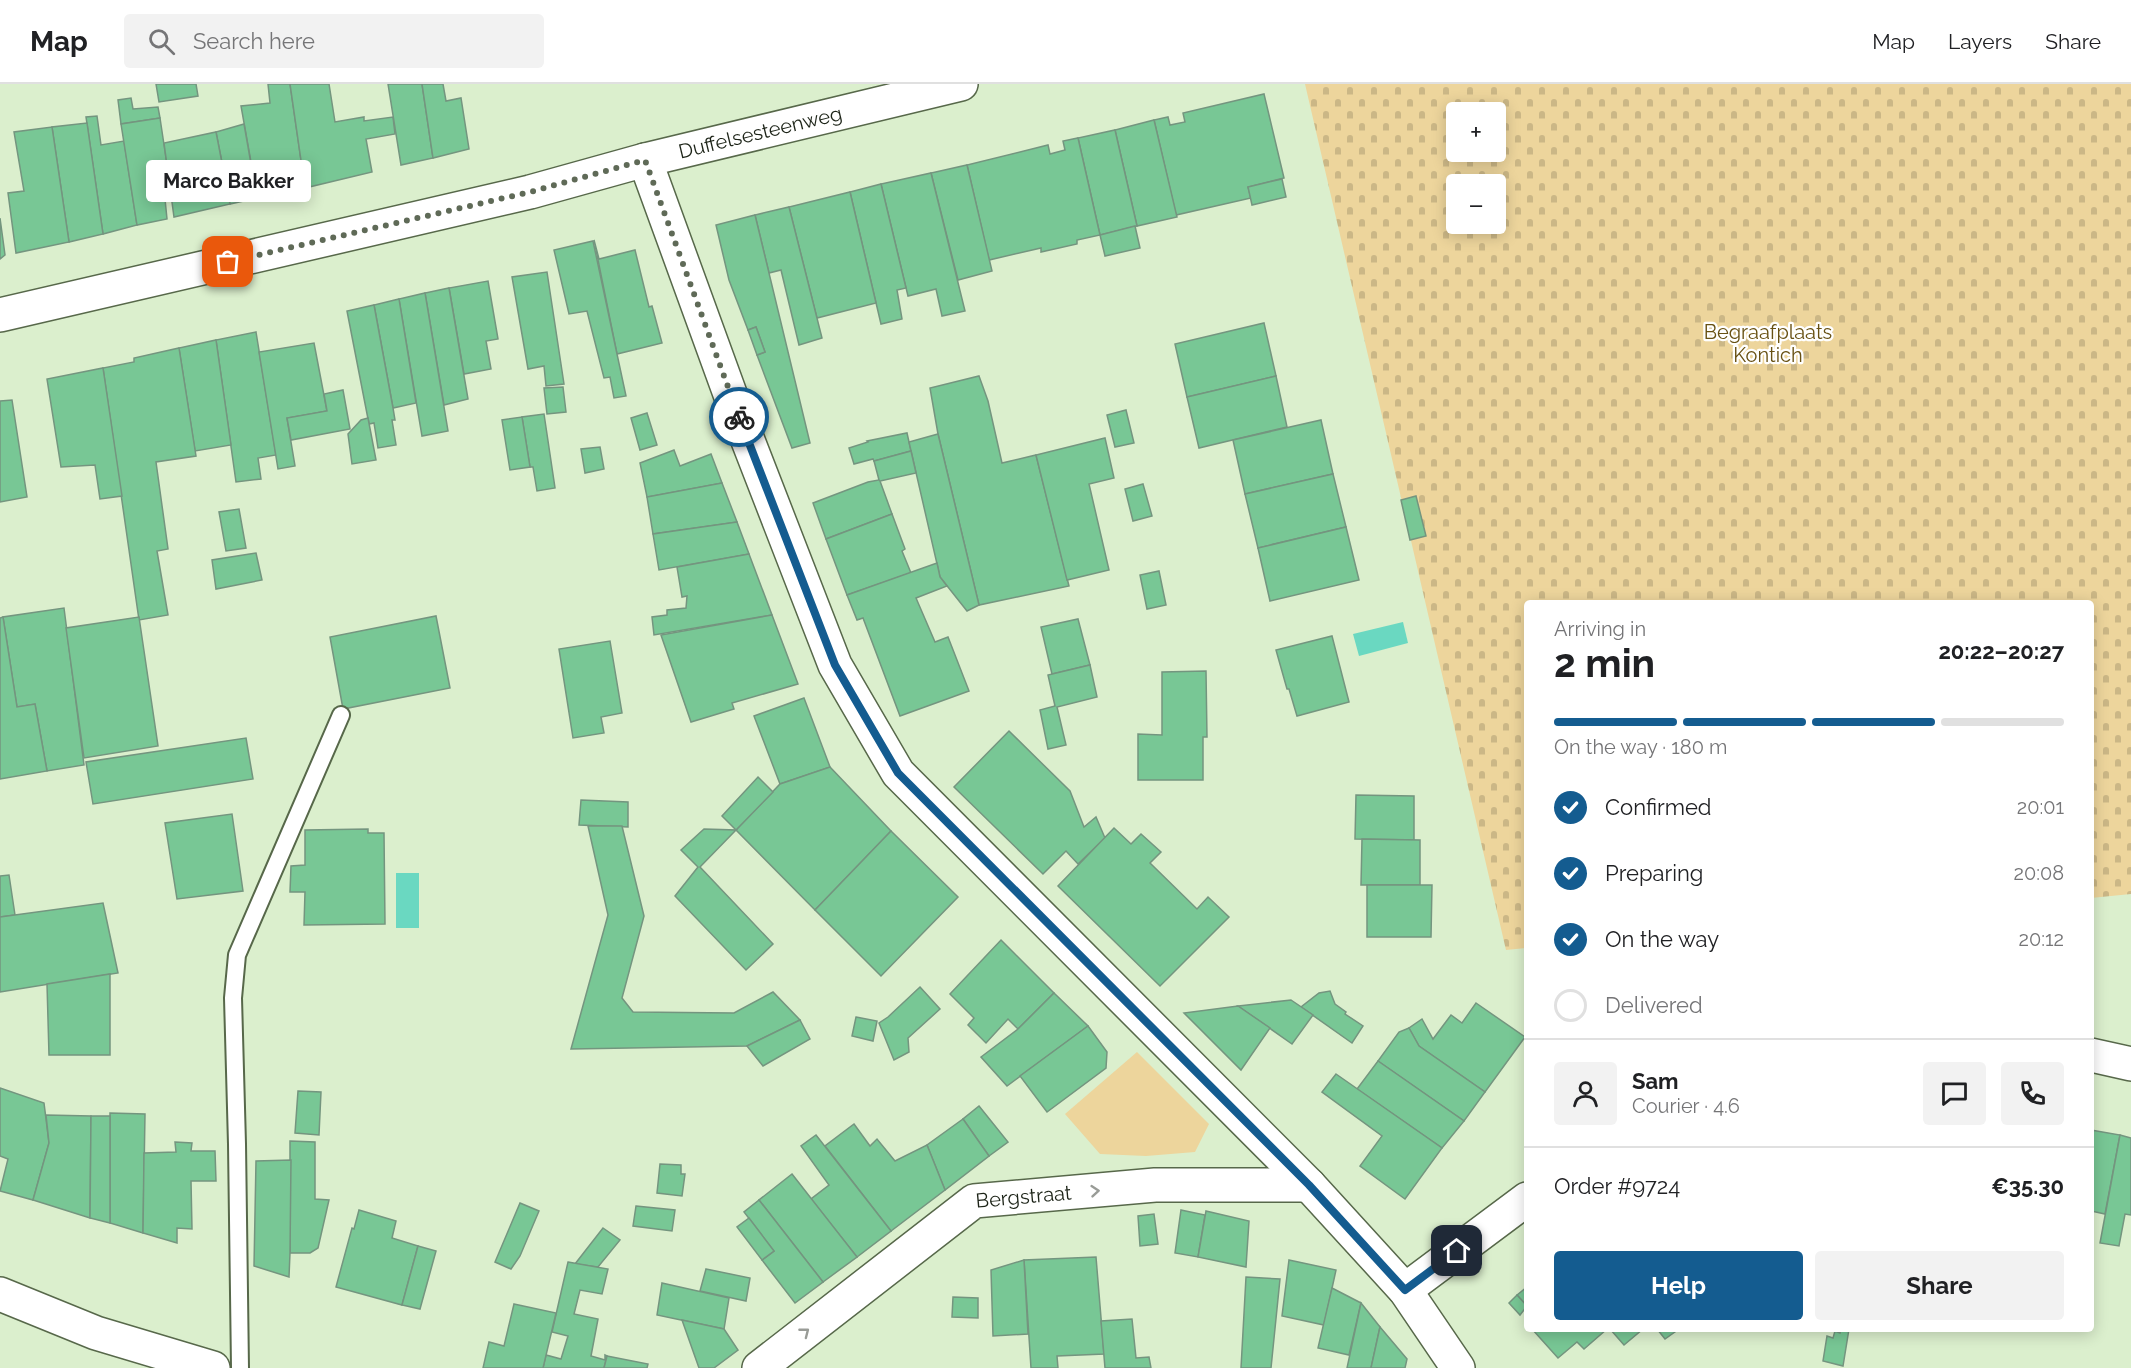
<!DOCTYPE html>
<meta charset="utf-8">
<style>
body{margin:0;font-family:Raleway,sans-serif;background:#f2f2f2;color:#202124;height:100vh;display:flex;flex-direction:column;font-size:22px;white-space:nowrap}
*{box-sizing:border-box;margin:0}
p{font-size:20px;color:#757577}
.icon{flex:none;width:33px;height:33px;fill:none;stroke:currentColor;stroke-width:2;stroke-linecap:round;stroke-linejoin:round}
.map{position:relative;flex:1;overflow:hidden}
.drawer{position:absolute;left:1524px;top:516px;width:570px;height:732px;display:flex;flex-direction:column;background:#fff;border-radius:6px;box-shadow:0 3px 15px #0003}
.drawer>*{flex:none}
.controls{position:absolute;left:1446px;top:18px;display:grid;gap:12px}
.controls a{display:grid;place-items:center;width:60px;height:60px;border-radius:6px;background:#fff;box-shadow:0 3px 15px #0003;font-size:30px}
.pin{position:absolute;display:grid;place-items:center;width:51px;height:51px;color:#fff;margin:-26px;border-radius:12px;box-shadow:0 3px 9px #0006}
.courier{position:absolute;display:grid;place-items:center;width:60px;height:60px;margin:-30px;border:4px solid #145c90;border-radius:50%;background:#fff;color:#222;box-shadow:0 2px 8px #0007}
.bubble{position:absolute;height:42px;border-radius:6px;background:#fff;box-shadow:0 3px 15px #0003;font-size:20px;font-weight:700;line-height:42px;text-align:center}
.headline em{font-style:normal;font-weight:700}
.headline div{display:flex;flex-direction:column-reverse}
.headline{display:flex;align-items:center;justify-content:space-between;height:102px;padding:0 30px}
h1{font-size:39px;font-weight:700;line-height:45px}
.bar{display:grid;grid-template-columns:repeat(4,1fr);gap:9px 6px;align-content:center;height:72px;padding:0 30px}
.bar i{height:8px;border-radius:4px;background:#e0e0e0}
.bar .current{background:#145c90}
.bar p{grid-column:span 4}
.line{display:flex;align-items:center;gap:15px;padding:0 30px;border-top:2px solid #e0e0e0}
.line div{flex:1}
.round{display:grid;place-items:center;flex:none;width:63px;height:63px;border-radius:6px;background:#f2f2f2}
ol{padding:0 30px;list-style:none}
li{display:flex;align-items:center;gap:18px;height:66px}
li p{margin-inline-start:auto}
li .icon{padding:6px;border-radius:50%;background:#145c90;color:#fff;stroke-width:4}
li:last-child{color:#757577}
li i{width:33px;height:33px;border:3px solid #e0e0e0;border-radius:50%}
.primary-button{display:flex;gap:12px;margin-top:auto;padding:12px 30px}
.primary-button a{flex:1;height:69px;border-radius:6px;background:#145c90;color:#fff;font-size:24px;font-weight:700;line-height:69px;text-align:center}
.primary-button a+a{background:#f2f2f2;color:#202124}
header{display:flex;align-items:center;gap:36px;box-sizing:border-box;height:84px;padding:0 30px;background:#fff;border-bottom:2px solid #e0e0e0}
header strong{font-size:28px}
nav{display:flex;gap:33px;margin-inline-start:auto;font-size:21px}
.search{width:420px;height:54px;background:#f2f2f2;display:flex;align-items:center;gap:15px;box-sizing:border-box;padding:0 21px;border-radius:6px;color:#757577;font-size:22px}
.map>svg:first-child{display:block}
</style>
<header>
<strong>Map</strong>
<div class="search"><svg class="icon" aria-label="search" viewBox="0 0 24 24"><circle cx="10" cy="10" r="6"/><path d="M15 15l6 6"/></svg>Search here</div>
<nav><a>Map</a><a>Layers</a><a>Share</a></nav>
</header>
<div class="map">
<svg width="2131" height="1284" viewBox="0 0 2131 1284">
<defs>
<pattern id="cemetery-stones" width="16" height="16" patternUnits="userSpaceOnUse" patternTransform="scale(1.5)"><rect width="16" height="16" fill="#edd59c"/><path d="M2 7V4a2 2 0 0 1 4 0v3zM10 15v-3a2 2 0 0 1 4 0v3z" fill="#cbb786"/></pattern>
</defs>
<rect width="100%" height="100%" fill="#dbefcd"/>
<!-- cemetery -->
<path fill="url(#cemetery-stones)" fill-rule="evenodd" d="M1305,0H2131V810L2091,814V519H1527V864L1506,866ZM1456,28H1496V68H1456ZM1456,100H1496V140H1456Z"/>
<!-- green -->
<polygon fill="#edd59c" points="1137,968 1209,1040 1195,1068 1146,1072 1100,1070 1065,1030"/>
<!-- water -->
<g fill="#6ad8c1">
<polygon points="1403,538 1408,559 1359,572 1353,550"/>
<rect x="396" y="789" width="23" height="55"/>
</g>
<!-- building -->
<g fill="#78c795" stroke="#74957f" stroke-width="1.5">
<polygon points="156,0 196,0 198,12 159,18"/>
<polygon points="268,0 290,0 305,104 273,111 272,108 257,112 241,22 270,19"/>
<polygon points="290,0 329,0 335,38 364,33 364,37 393,33 395,50 366,55 372,88 305,104"/>
<polygon points="388,0 422,0 433,74 401,81"/>
<polygon points="422,0 443,0 446,17 461,14 469,65 433,74"/>
<polygon points="1264,10 1284,94 1248,103 1251,114 1176,131 1154,36 1168,33 1170,41 1185,38 1183,29"/>
<polygon points="131,14 133,25 158,23 160,34 121,40 118,16"/>
<polygon points="97,32 101,61 124,57 137,141 103,150 86,33"/>
<polygon points="160,34 172,114 165,115 167,135 137,141 121,40"/>
<polygon points="1154,36 1177,133 1137,142 1115,46"/>
<polygon points="87,39 103,150 69,158 52,43"/>
<polygon points="244,40 257,114 230,120 216,48"/>
<polygon points="52,43 69,158 16,169 8,109 24,107 14,48"/>
<polygon points="1115,46 1137,142 1100,151 1078,54"/>
<polygon points="216,48 230,120 174,133 164,59"/>
<polygon points="1078,54 1100,151 1077,156 1077,160 1041,168 1041,164 989,176 967,81 1048,61 1050,70 1065,66 1063,57"/>
<polygon points="967,81 992,187 958,196 931,89"/>
<polygon points="931,89 965,227 942,232 936,205 908,212 881,100"/>
<polygon points="1282,95 1286,113 1252,121 1248,103"/>
<polygon points="881,100 906,204 897,206 902,235 881,240 850,108"/>
<polygon points="850,108 876,219 817,234 789,123"/>
<polygon points="789,123 822,254 799,261 781,186 769,189 755,131"/>
<polygon points="755,131 810,359 792,364 757,271 765,268 756,243 748,246 729,196 716,141"/>
<polygon points="0,134 5,171 0,175"/>
<polygon points="1135,142 1140,164 1105,172 1100,151"/>
<polygon points="594,156 599,175 635,166 649,223 652,222 662,259 617,270"/>
<polygon points="593,157 617,270 626,312 614,314 610,293 604,294 587,227 569,230 554,166"/>
<polygon points="547,188 564,300 546,302 544,282 528,285 512,193"/>
<polygon points="488,197 498,255 486,257 491,285 464,290 449,204"/>
<polygon points="449,204 468,315 444,321 425,209"/>
<polygon points="425,209 448,347 422,352 399,215"/>
<polygon points="399,215 416,319 393,324 374,221"/>
<polygon points="374,221 393,324 395,336 392,336 396,361 378,364 374,339 369,340 347,227"/>
<polygon points="1264,239 1276,292 1187,313 1175,260"/>
<polygon points="756,243 765,268 757,271 748,246"/>
<polygon points="256,248 276,371 258,374 261,395 236,398 216,256"/>
<polygon points="216,256 231,361 195,367 179,264"/>
<polygon points="314,259 327,327 287,334 295,382 278,385 259,268"/>
<polygon points="179,264 196,372 156,378 168,465 157,467 168,531 139,536 103,284 134,278 134,274"/>
<polygon points="103,284 122,412 100,415 95,381 61,383 47,295"/>
<polygon points="979,292 988,317 1002,379 1036,371 1069,502 979,521 938,350 930,304"/>
<polygon points="1276,292 1287,343 1199,364 1187,313"/>
<polygon points="563,303 566,328 547,330 544,304"/>
<polygon points="343,306 350,345 291,356 287,334 327,327 324,310"/>
<polygon points="12,316 27,413 0,418 0,317"/>
<polygon points="1126,326 1134,359 1115,363 1107,331"/>
<polygon points="647,329 657,361 640,366 631,334"/>
<polygon points="544,330 555,404 537,407 533,383 530,383 522,333"/>
<polygon points="522,333 530,383 510,386 502,336"/>
<polygon points="368,334 376,376 352,380 348,350 361,336"/>
<polygon points="1321,336 1333,390 1245,410 1233,356"/>
<polygon points="907,349 911,367 874,377 873,375 854,380 849,364 868,358 867,357"/>
<polygon points="938,350 979,521 967,527 940,493 909,358"/>
<polygon points="1105,354 1114,394 1089,400 1109,486 1067,496 1036,371"/>
<polygon points="600,363 604,385 585,389 581,365"/>
<polygon points="674,366 680,382 711,370 722,399 647,413 640,379"/>
<polygon points="911,367 916,389 880,397 892,430 826,455 813,419 868,398 879,396 874,377"/>
<polygon points="1333,390 1346,443 1258,464 1245,410"/>
<polygon points="722,399 737,438 653,450 647,413"/>
<polygon points="1143,400 1152,432 1133,437 1125,405"/>
<polygon points="1416,412 1426,452 1410,456 1401,416"/>
<polygon points="239,425 246,464 226,467 219,428"/>
<polygon points="892,430 905,465 902,467 911,489 847,511 826,455"/>
<polygon points="737,438 749,470 659,486 653,450"/>
<polygon points="1346,443 1359,496 1270,517 1258,464"/>
<polygon points="256,469 262,496 216,505 212,476"/>
<polygon points="749,470 772,531 654,551 652,533 667,531 667,526 686,524 687,512 682,513 677,483"/>
<polygon points="937,479 940,493 947,502 916,514 935,558 948,553 969,607 900,632 863,534 857,536 847,511"/>
<polygon points="1159,487 1166,521 1147,525 1140,491"/>
<polygon points="64,524 84,681 47,687 35,620 17,623 3,533"/>
<polygon points="772,531 798,600 732,619 734,625 691,638 661,551"/>
<polygon points="436,532 450,604 343,625 330,553"/>
<polygon points="3,533 17,623 35,620 47,687 0,695 0,534"/>
<polygon points="139,533 158,662 84,674 66,544"/>
<polygon points="1078,535 1090,581 1052,590 1041,543"/>
<polygon points="1332,552 1349,618 1297,632 1289,605 1287,605 1276,566"/>
<polygon points="610,557 622,629 601,633 604,649 573,654 559,565"/>
<polygon points="1090,581 1097,613 1057,623 1066,661 1048,665 1040,626 1055,622 1048,591"/>
<polygon points="1206,587 1207,653 1203,653 1203,696 1138,696 1138,650 1162,651 1162,588"/>
<polygon points="804,614 830,683 780,700 754,632"/>
<polygon points="1009,647 1070,707 1084,743 1096,733 1105,754 1078,780 1066,767 1043,790 954,703"/>
<polygon points="246,654 253,695 93,720 86,678"/>
<polygon points="830,683 891,747 815,826 736,746 780,700"/>
<polygon points="758,693 773,708 736,746 722,732"/>
<polygon points="1356,711 1414,712 1414,756 1355,755"/>
<polygon points="581,716 628,718 628,743 579,741"/>
<polygon points="232,730 243,807 177,815 165,739"/>
<polygon points="588,742 622,742 644,832 622,914 633,928 734,929 773,908 800,936 747,962 571,965 608,831"/>
<polygon points="1114,744 1131,760 1141,750 1161,768 1150,779 1197,825 1208,813 1229,833 1160,902 1058,802"/>
<polygon points="368,745 368,749 384,749 385,840 304,841 305,808 290,808 291,782 305,781 305,746"/>
<polygon points="704,745 736,746 700,783 773,860 746,886 675,812 698,783 681,766"/>
<polygon points="891,747 958,813 881,892 815,826"/>
<polygon points="1362,755 1420,756 1420,801 1361,801"/>
<polygon points="9,791 15,831 0,833 0,792"/>
<polygon points="1367,801 1432,801 1431,853 1367,853"/>
<polygon points="103,819 118,889 0,908 0,833"/>
<polygon points="1001,856 1054,909 1018,945 1008,935 986,959 968,941 974,934 950,910"/>
<polygon points="110,890 110,971 49,971 47,900"/>
<polygon points="920,903 940,925 908,954 909,968 894,976 879,939 888,933"/>
<polygon points="1330,907 1335,920 1346,928 1345,930 1363,942 1352,959 1301,923 1319,909"/>
<polygon points="1054,909 1088,942 1007,1002 981,973 1018,945"/>
<polygon points="1291,916 1313,931 1292,960 1238,922"/>
<polygon points="1476,919 1525,953 1485,1008 1419,962 1409,944 1422,935 1433,955 1451,931 1462,939"/>
<polygon points="1238,922 1270,944 1241,986 1184,929"/>
<polygon points="856,933 877,937 873,957 852,952"/>
<polygon points="800,936 810,955 763,982 747,962"/>
<polygon points="1088,942 1107,968 1106,984 1047,1028 1020,992"/>
<polygon points="1409,944 1419,962 1485,1008 1464,1037 1378,977 1399,948"/>
<polygon points="1378,977 1464,1037 1442,1064 1357,1005"/>
<polygon points="1336,990 1442,1064 1405,1115 1360,1082 1382,1052 1322,1008"/>
<polygon points="0,1004 44,1019 49,1059 33,1116 0,1107 8,1075 0,1072"/>
<polygon points="298,1007 321,1008 319,1051 295,1049"/>
<polygon points="979,1022 1008,1058 989,1072 963,1035"/>
<polygon points="110,1029 145,1030 143,1149 110,1139"/>
<polygon points="46,1031 91,1032 90,1134 33,1116 49,1059"/>
<polygon points="91,1032 110,1032 110,1139 90,1134"/>
<polygon points="963,1035 989,1072 945,1106 927,1061"/>
<polygon points="854,1040 870,1062 877,1055 895,1077 927,1061 945,1106 891,1147 825,1062"/>
<polygon points="2091,1046 2120,1051 2105,1130 2091,1127"/>
<polygon points="816,1051 891,1147 857,1173 811,1115 829,1101 801,1062"/>
<polygon points="2120,1051 2131,1054 2131,1131 2125,1130 2119,1162 2100,1159"/>
<polygon points="290,1057 315,1058 315,1115 329,1116 318,1164 310,1169 290,1169"/>
<polygon points="175,1058 192,1059 191,1067 215,1067 216,1097 191,1097 192,1145 177,1144 177,1159 143,1149 144,1069 176,1068"/>
<polygon points="291,1076 290,1169 289,1193 254,1182 256,1077"/>
<polygon points="660,1080 681,1081 681,1090 685,1090 682,1112 657,1109"/>
<polygon points="792,1090 857,1173 823,1198 759,1116"/>
<polygon points="759,1116 823,1198 795,1219 762,1176 774,1167 744,1128"/>
<polygon points="520,1119 539,1127 520,1172 511,1185 495,1178"/>
<polygon points="636,1122 675,1126 672,1147 633,1142"/>
<polygon points="359,1126 396,1137 392,1154 418,1162 402,1221 336,1203 352,1144 354,1145"/>
<polygon points="1181,1126 1205,1131 1198,1173 1175,1169"/>
<polygon points="1206,1127 1249,1137 1246,1183 1198,1173"/>
<polygon points="1154,1130 1158,1160 1140,1162 1138,1132"/>
<polygon points="749,1134 774,1167 762,1176 737,1143"/>
<polygon points="603,1144 620,1156 598,1183 575,1180"/>
<polygon points="418,1162 436,1167 420,1225 402,1221"/>
<polygon points="1096,1173 1104,1270 1057,1272 1058,1284 1031,1284 1024,1176"/>
<polygon points="1024,1176 1028,1250 993,1252 991,1186"/>
<polygon points="1289,1176 1336,1186 1324,1241 1282,1232"/>
<polygon points="568,1178 608,1185 602,1210 580,1206 574,1230 598,1235 591,1272 605,1276 605,1271 607,1272 604,1284 543,1284 546,1271 561,1275 568,1252 552,1248"/>
<polygon points="706,1185 750,1194 746,1217 700,1207"/>
<polygon points="1246,1193 1280,1195 1271,1284 1241,1284"/>
<polygon points="662,1199 729,1214 724,1245 657,1231"/>
<polygon points="1527,1203 1527,1222 1517,1211"/>
<polygon points="1332,1204 1361,1219 1349,1271 1318,1264"/>
<polygon points="1517,1211 1527,1222 1520,1231 1509,1219"/>
<polygon points="953,1213 978,1214 978,1234 952,1233"/>
<polygon points="1361,1219 1380,1243 1371,1284 1347,1284"/>
<polygon points="514,1220 556,1229 543,1284 483,1284 489,1258 504,1262"/>
<polygon points="1132,1235 1136,1274 1149,1273 1151,1284 1105,1284 1101,1237"/>
<polygon points="682,1236 724,1245 738,1266 714,1284 699,1284"/>
<polygon points="1380,1243 1407,1275 1405,1284 1371,1284"/>
<polygon points="1532,1245 1607,1245 1584,1265 1577,1258 1558,1274"/>
<polygon points="1610,1245 1643,1245 1624,1261"/>
<polygon points="1657,1245 1679,1245 1665,1255"/>
<polygon points="1841,1245 1849,1245 1843,1282 1823,1277 1827,1252 1833,1254 1835,1247 1840,1249"/>
<polygon points="607,1272 648,1280 647,1284 604,1284"/>
</g>
<g fill="none" stroke-linecap="round" stroke-linejoin="round">
<!-- service casing -->
<g stroke="#57684a" stroke-width="20">
<polyline id="service" points="240,1284 237,1060 233,914 237,871 341,631"/>
</g>
<!-- minor casing -->
<g stroke="#57684a" stroke-width="36">
<g id="minor">
<polyline points="645,76 733,318 835,581 898,689 1309,1101 1405,1206 1458,1284"/>
<polyline points="2091,971 2131,980"/>
<polyline points="1405,1206 1527,1115"/>
<path id="s1" d="M759,1284L974,1117L1155,1101H1309"/>
</g>
</g>
<!-- tertiary casing -->
<g stroke="#57684a" stroke-width="36">
<g id="tertiary">
<path id="s2" d="M0,231L530,108L645,76L961,0"/>
<polyline points="0,1210 96,1249 213,1284"/>
</g>
</g>
<!-- service -->
<use href="#service" stroke="#fff" stroke-width="16"/>
<!-- minor -->
<use href="#minor" stroke="#fff" stroke-width="33"/>
<!-- tertiary -->
<use href="#tertiary" stroke="#fff" stroke-width="33"/>
</g>
<!-- one-way arrows -->
<defs><path id="oneway-chevron" d="M-2-3.5L2.5 0L-2 3.5" fill="none" stroke-width="1.6" stroke-linecap="round" stroke-linejoin="round" transform="scale(1.5)"/></defs>
<g stroke="#999c97">
<use href="#oneway-chevron" transform="translate(1095 1107) rotate(-5)"/>
<use href="#oneway-chevron" transform="translate(805 1248) rotate(-38)"/>
</g>
<g fill="none" stroke-linecap="round" stroke-linejoin="round">
<!-- done -->
<polyline stroke="#5f6a57" stroke-width="6" stroke-dasharray="0 10.8" points="228,178 530,108 645,76 739,333"/>
<!-- route -->
<polyline stroke="#145c90" stroke-width="8" points="739,333 835,581 898,689 1309,1101 1405,1206 1457,1167"/>
</g>
<g text-anchor="middle" stroke-width="4.5" stroke-linejoin="round" paint-order="stroke">
<!-- street labels -->
<g font-size="20" fill="#1c2317" stroke="#fff">
<text dy="7" stroke="none"><textPath href="#s2" startOffset="782">Duffelsesteenweg</textPath></text>
<text dy="7" stroke="none"><textPath href="#s1" startOffset="322">Bergstraat</textPath></text>
</g>
<!-- park labels -->
<g font-size="20" fill="#685113" stroke="#fff">
<text x="1768" y="255">Begraafplaats<tspan x="1768" dy="23">Kontich</tspan></text>
</g>
</g>
</svg>
<div class="controls">
<a>+</a>
<a>−</a>
</div>
<div class="pin" style="left:228px;top:178px;background:#ea580c"><svg class="icon" aria-label="bag" viewBox="0 0 24 24"><path d="M5 8h14l-1 12H6zM9 8a3 3 0 0 1 6 0"/></svg></div>
<div class="pin" style="left:1457px;top:1167px;background:#1f2937"><svg class="icon" aria-label="home" viewBox="0 0 24 24"><path d="M3 11l9-7 9 7M6 9v11h12V9"/></svg></div>
<div class="courier" style="left:739px;top:333px"><svg class="icon" aria-label="bike" viewBox="0 0 24 24"><circle cx="6" cy="16" r="4"/><circle cx="18" cy="16" r="4"/><path d="M6 16l4-8h5l3 8M10 8l3 8H6M13 5h3"/></svg></div>
<div class="bubble" style="left:146px;top:76px;width:165px">Marco Bakker</div>
<section class="drawer">
<div class="headline"><div><h1>2 min</h1><p>Arriving in</p></div><em>20:22–20:27</em></div>
<div class="bar"><i class="current"></i><i class="current"></i><i class="current"></i><i></i><p>On the way · 180 m</p></div>
<ol>
<li><svg class="icon" aria-label="check" viewBox="0 0 24 24"><path d="M5 12l5 5 9-10"/></svg>Confirmed<p>20:01</p></li>
<li><svg class="icon" aria-label="check" viewBox="0 0 24 24"><path d="M5 12l5 5 9-10"/></svg>Preparing<p>20:08</p></li>
<li><svg class="icon" aria-label="check" viewBox="0 0 24 24"><path d="M5 12l5 5 9-10"/></svg>On the way<p>20:12</p></li>
<li><i></i>Delivered</li>
</ol>
<div class="line" style="height:108px"><a class="round"><svg class="icon" aria-label="person" viewBox="0 0 24 24"><circle cx="12" cy="8" r="4"/><path d="M4 21q1-7 8-7t8 7"/></svg></a><div><b>Sam</b><p>Courier · 4.6</p></div><a class="round"><svg class="icon" aria-label="chat" viewBox="0 0 24 24"><path d="M4 5h16v11H9l-5 4z"/></svg></a><a class="round"><svg class="icon" aria-label="phone" viewBox="0 0 24 24"><path d="M5 4h4l2 5-3 2q2 4 5 5l2-3 5 2v4C11 20 4 13 5 4z"/></svg></a></div>
<div class="line" style="height:78px"><div>Order #9724</div><b>€35.30</b></div>
<div class="primary-button"><a>Help</a><a>Share</a></div>
</section>
</div>
